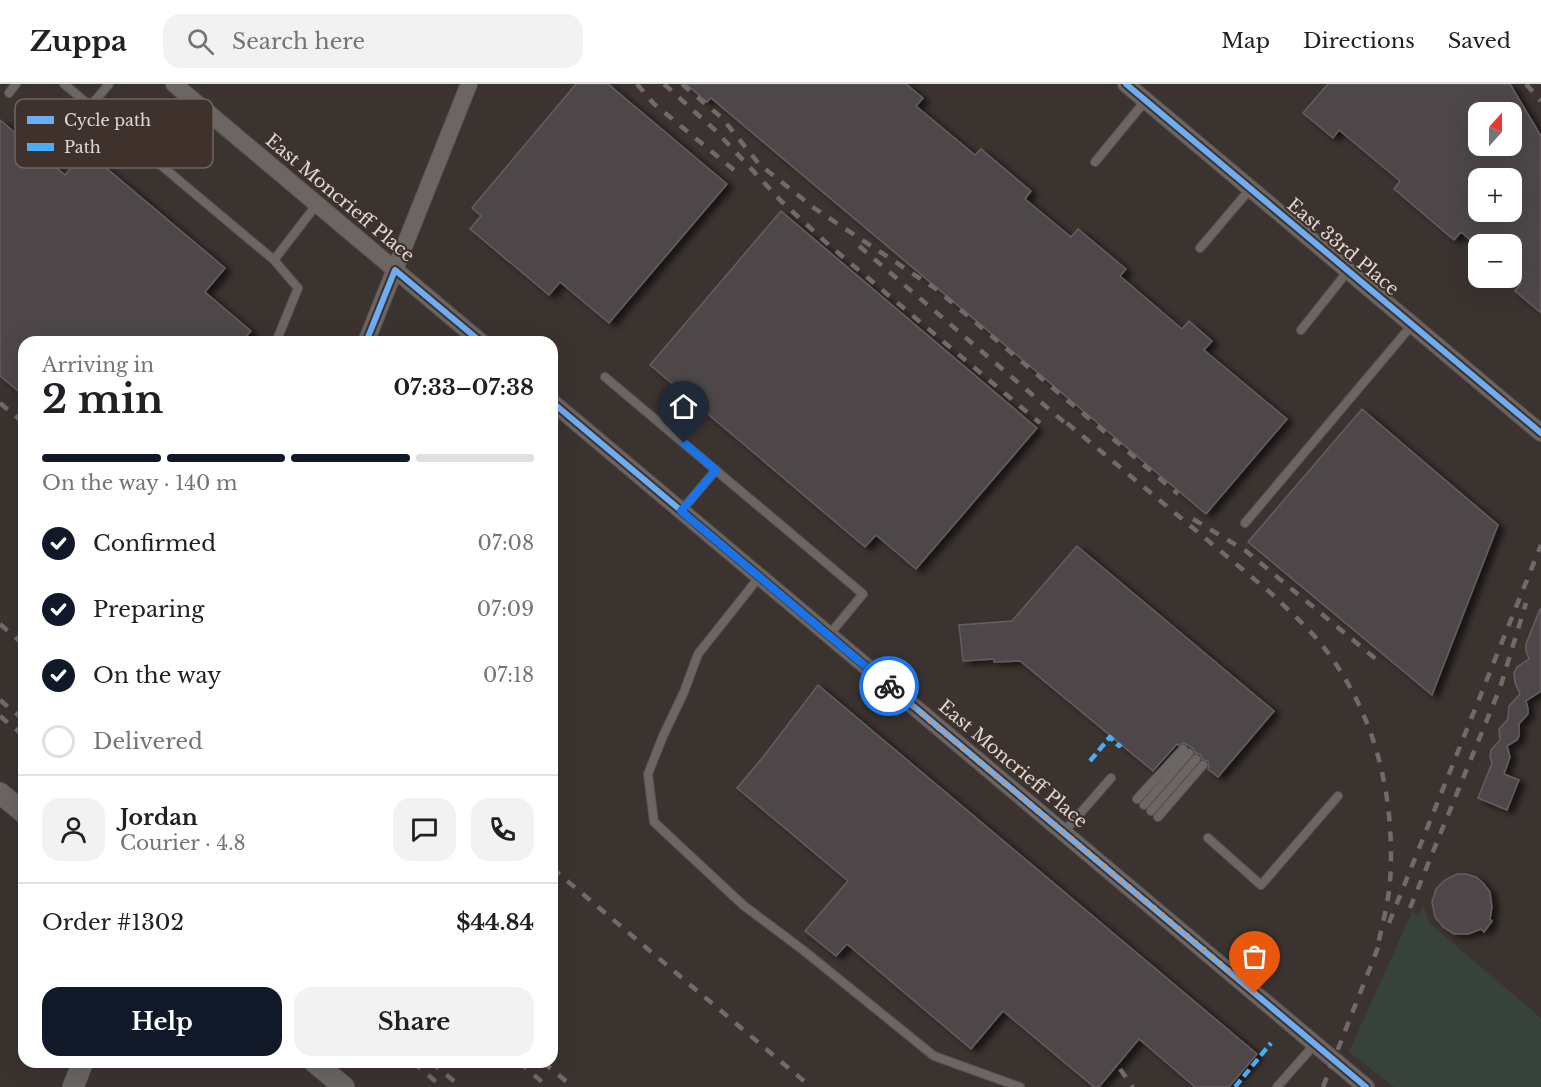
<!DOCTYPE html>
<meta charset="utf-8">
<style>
body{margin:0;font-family:"Libre Baskerville",serif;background:#f2f2f2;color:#202124;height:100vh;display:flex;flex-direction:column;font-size:22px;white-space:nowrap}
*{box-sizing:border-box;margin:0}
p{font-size:20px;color:#757577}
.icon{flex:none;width:33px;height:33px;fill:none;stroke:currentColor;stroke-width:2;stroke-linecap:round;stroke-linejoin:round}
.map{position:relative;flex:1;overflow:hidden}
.details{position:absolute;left:18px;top:252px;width:540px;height:732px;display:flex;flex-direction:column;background:#fff;border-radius:18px;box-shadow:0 6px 24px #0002}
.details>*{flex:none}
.needle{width:39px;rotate:21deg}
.buttons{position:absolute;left:1468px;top:18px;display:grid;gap:12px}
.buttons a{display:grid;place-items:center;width:54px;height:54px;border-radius:12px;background:#fff;box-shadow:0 6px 24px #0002;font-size:30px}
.pin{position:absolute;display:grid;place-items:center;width:51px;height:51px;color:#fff;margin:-62px -26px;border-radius:50% 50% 50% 0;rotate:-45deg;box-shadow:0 0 6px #0007}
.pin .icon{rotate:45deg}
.courier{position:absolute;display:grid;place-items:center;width:60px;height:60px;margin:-30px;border:4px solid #1a73e8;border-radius:50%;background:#fff;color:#222;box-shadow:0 2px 8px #0007}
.summary em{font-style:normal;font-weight:800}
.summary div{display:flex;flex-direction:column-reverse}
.summary{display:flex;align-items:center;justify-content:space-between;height:102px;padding:0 24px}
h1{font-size:39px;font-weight:800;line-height:45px}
.bar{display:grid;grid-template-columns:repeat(4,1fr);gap:9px 6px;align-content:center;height:72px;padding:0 24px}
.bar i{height:8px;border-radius:4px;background:#e0e0e0}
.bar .current{background:#111827}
.bar p{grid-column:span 4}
.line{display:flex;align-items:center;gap:15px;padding:0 24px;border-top:2px solid #e0e0e0}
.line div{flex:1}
.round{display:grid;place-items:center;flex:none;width:63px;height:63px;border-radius:18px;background:#f2f2f2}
ol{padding:0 24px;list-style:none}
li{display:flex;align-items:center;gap:18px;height:66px}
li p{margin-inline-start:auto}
li .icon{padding:6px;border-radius:50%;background:#111827;color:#fff;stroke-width:4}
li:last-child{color:#757577}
li i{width:33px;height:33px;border:3px solid #e0e0e0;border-radius:50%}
.button{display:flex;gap:12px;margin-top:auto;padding:12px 24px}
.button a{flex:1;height:69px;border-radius:18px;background:#111827;color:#fff;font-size:24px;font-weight:800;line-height:69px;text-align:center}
.button a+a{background:#f2f2f2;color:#202124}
header{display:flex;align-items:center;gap:36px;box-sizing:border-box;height:84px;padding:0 30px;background:#fff;border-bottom:2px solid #e0e0e0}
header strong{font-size:28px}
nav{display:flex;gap:33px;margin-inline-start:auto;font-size:21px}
.search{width:420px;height:54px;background:#f2f2f2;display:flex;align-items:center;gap:15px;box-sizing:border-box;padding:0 21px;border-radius:18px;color:#757577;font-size:22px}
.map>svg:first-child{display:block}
</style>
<header>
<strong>Zuppa</strong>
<div class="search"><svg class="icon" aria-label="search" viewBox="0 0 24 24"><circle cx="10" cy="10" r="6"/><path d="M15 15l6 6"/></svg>Search here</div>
<nav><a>Map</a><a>Directions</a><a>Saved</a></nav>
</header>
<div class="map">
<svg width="1541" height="1003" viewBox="0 0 1541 1003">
<defs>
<filter id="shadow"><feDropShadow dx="6" dy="3.5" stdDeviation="3" flood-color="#0009"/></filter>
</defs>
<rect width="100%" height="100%" fill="#3b3330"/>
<!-- green -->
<polygon fill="#37433a" points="1423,821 1429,839 1541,934 1541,1003 1394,1003 1349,968 1412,828 1418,831"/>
<!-- building -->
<g fill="#4e474a" stroke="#645e60" stroke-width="1.5" fill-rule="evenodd" filter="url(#shadow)">
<polygon points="576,0 608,0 727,100 609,239 560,198 549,211 470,145 481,132 472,124"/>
<polygon points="686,0 906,0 923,14 916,22 975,71 981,65 1031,107 1025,115 1071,153 1078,145 1126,185 1120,192 1182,245 1189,237 1212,257 1204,266 1287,335 1206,430 711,14 707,18"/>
<path d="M1328,0H1510L1541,52V229L1515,207L1521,199L1512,191V160H1475L1461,148L1454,156L1394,105L1400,97L1339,46L1333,54L1303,29ZM1479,28H1512V62H1479ZM1479,94H1512V128H1479Z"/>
<polygon points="0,36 65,91 86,67 225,184 205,208 251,247 241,258 24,258 24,312 0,292"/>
<polygon points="781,127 1037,344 916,485 876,451 865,463 650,281"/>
<polygon points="1362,325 1498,441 1432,611 1248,458"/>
<polygon points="1077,462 1274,627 1218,693 1208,685 1209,682 1208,677 1202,675 1200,670 1195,669 1194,665 1184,659 1178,661 1177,660 1153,687 1020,577 994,578 994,575 963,577 959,541 1012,537"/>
<polygon points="1540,525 1541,525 1541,607 1526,617 1528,625 1528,630 1519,640 1519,652 1517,656 1507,662 1510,673 1504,690 1519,696 1507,726 1478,714 1492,679 1490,673 1491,666 1500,656 1499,645 1508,635 1509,622 1520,610 1515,599 1514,589 1517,583 1529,575 1526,567 1526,560"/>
<polygon points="818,601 1257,970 1229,1003 1195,1003 1139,955 1099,1003 1094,1003 1003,927 971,965 847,860 836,872 805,847 848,797 737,704 764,672"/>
<polygon points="1457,790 1466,790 1476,793 1483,799 1490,808 1492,823 1490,835 1492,837 1484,848 1481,845 1468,850 1454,850 1443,843 1435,833 1432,818 1436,805 1445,796"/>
</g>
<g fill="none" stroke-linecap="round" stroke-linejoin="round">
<!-- service casing -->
<g stroke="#57514e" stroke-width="10">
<g id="service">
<polyline points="64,0 274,176 298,204 276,258"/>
<polyline points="9,9 16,0"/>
<polyline points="52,68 109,0"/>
<polyline points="1095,78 1146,16"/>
<polyline points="1200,164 1251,104"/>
<polyline points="274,176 317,120"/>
<polyline points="1301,246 1348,187"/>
<polyline points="605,293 863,510 829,551"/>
<polyline points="681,427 716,386"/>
<polyline points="1245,439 1412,241"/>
<polyline points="760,492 698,570 684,608 663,652 648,690 654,738 743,821 803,866 934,972 1020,1003"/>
<polyline points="1137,715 1183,665"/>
<polyline points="1144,721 1189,669"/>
<polyline points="1151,727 1196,675"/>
<polyline points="1158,733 1203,681"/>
<polyline points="1063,749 1111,694"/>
<polyline points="1208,754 1261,801 1338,712"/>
<polyline points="1277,1003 1315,960"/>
</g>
</g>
<!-- minor casing -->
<g stroke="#57514e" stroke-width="18">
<g id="minor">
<polyline points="174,0 481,258"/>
<polyline points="1126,0 1541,349"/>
<polyline points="366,258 469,0"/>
<polyline points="552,318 1366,1003"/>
</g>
</g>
<!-- tertiary casing -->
<g stroke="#57514e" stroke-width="22">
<g id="tertiary">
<polyline points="0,709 24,729"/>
<polyline points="314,978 344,1003"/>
<polyline points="73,1003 83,978"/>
</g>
</g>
<!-- service -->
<use href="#service" stroke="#6b6663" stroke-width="8"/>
<!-- minor -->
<use href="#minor" stroke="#6b6663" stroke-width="16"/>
<!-- tertiary -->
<use href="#tertiary" stroke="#6b6663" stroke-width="21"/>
<!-- rail -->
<g stroke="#716a68" stroke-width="4.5" stroke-dasharray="10 10" stroke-linecap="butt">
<polyline points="637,0 653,19 740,91"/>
<polyline points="664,0 716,47 781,117 830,162 1040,339"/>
<polyline points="682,0 722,34 759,80 814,124 936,205 1178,410"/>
<polyline points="1526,0 1541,17"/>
<polyline points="859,162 1071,344"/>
<polyline points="0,319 24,339"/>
<path d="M1067,339L1272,510C1287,525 1303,539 1317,555C1374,623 1396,710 1390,798C1388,821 1381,846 1376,869"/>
<polyline points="1193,435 1246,467 1377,576"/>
<polyline points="0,540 24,561"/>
<polyline points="0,616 24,636"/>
<polyline points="0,632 24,652"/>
<polyline points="552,784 811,1003"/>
<polyline points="1410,824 1500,604 1526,519"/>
<polyline points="1389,839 1541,461"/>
<polyline points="413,978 442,1003"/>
<polyline points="431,978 461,1003"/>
<polyline points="519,978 548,1003"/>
<polyline points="543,978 573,1003"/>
<polyline points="1120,985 1133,1003"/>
<polyline points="1323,1003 1379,861"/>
</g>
<!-- quiet -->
<g stroke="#49aef6" stroke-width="4.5" stroke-dasharray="9 4.5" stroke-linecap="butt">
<polyline points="1090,677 1110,653 1119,662 1121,660"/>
<polyline points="1235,1003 1271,959"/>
</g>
<!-- cycleway casing -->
<g stroke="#3f322c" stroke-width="10">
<g id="cycleway">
<polyline points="1126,0 1541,349"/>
<polyline points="366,258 395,186 481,258"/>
<polyline points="552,318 1366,1003"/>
</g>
</g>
<!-- cycleway -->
<use href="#cycleway" stroke="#6dadf4" stroke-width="6"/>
</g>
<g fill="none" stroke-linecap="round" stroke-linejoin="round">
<!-- done -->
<polyline stroke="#a79e9b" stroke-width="6" stroke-dasharray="0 10.8" points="889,602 1255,909"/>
<!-- route -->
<polyline stroke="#1a73e8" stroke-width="8" points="684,359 716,386 681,427 889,602"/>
</g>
<g text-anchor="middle" stroke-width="4.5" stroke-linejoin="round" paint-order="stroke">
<!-- street labels -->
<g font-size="18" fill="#e1d8d4" stroke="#3f322c">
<text transform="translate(340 114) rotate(40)" y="6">East Moncrieff Place</text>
<text transform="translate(1343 163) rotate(40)" y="6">East 33rd Place</text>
<text transform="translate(1013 680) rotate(40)" y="6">East Moncrieff Place</text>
</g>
</g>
<!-- legend -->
<rect x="15" y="15" width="198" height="69" rx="9" fill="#3f322c" stroke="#70645e" stroke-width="1.5"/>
<rect x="27" y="32" width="27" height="8" fill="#6dadf4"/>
<rect x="27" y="59" width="27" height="8" fill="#49aef6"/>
<g font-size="16" fill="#e1d8d4">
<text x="64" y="42">Cycle path</text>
<text x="64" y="69">Path</text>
</g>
</svg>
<div class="buttons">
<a><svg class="needle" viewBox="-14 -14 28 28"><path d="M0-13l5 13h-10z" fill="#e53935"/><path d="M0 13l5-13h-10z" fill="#757577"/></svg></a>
<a>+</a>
<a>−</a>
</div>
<div class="pin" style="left:1255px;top:909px;background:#ea580c"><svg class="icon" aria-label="bag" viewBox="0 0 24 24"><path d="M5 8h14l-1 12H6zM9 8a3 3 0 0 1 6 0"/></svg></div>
<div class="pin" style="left:684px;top:359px;background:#1f2937"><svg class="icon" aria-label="home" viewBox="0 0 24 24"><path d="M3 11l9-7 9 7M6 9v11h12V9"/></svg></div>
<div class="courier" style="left:889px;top:602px"><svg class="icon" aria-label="bike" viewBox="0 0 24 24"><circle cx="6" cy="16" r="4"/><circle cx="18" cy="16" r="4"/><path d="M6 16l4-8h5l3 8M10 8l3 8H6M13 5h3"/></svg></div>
<section class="details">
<div class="summary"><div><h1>2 min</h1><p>Arriving in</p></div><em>07:33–07:38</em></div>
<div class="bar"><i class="current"></i><i class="current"></i><i class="current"></i><i></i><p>On the way · 140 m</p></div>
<ol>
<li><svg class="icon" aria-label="check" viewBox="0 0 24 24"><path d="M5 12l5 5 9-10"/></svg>Confirmed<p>07:08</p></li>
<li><svg class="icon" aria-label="check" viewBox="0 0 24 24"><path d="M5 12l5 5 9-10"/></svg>Preparing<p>07:09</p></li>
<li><svg class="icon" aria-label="check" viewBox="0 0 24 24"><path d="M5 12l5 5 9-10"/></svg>On the way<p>07:18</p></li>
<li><i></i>Delivered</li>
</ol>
<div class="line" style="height:108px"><a class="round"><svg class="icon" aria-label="person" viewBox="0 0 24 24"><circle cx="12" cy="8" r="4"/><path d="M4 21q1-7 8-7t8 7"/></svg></a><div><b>Jordan</b><p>Courier · 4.8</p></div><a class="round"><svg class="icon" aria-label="chat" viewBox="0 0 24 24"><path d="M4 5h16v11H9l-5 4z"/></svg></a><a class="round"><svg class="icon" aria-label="phone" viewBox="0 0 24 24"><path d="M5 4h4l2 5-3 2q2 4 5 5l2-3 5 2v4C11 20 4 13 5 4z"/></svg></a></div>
<div class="line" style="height:78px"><div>Order #1302</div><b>$44.84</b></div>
<div class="button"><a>Help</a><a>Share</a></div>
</section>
</div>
